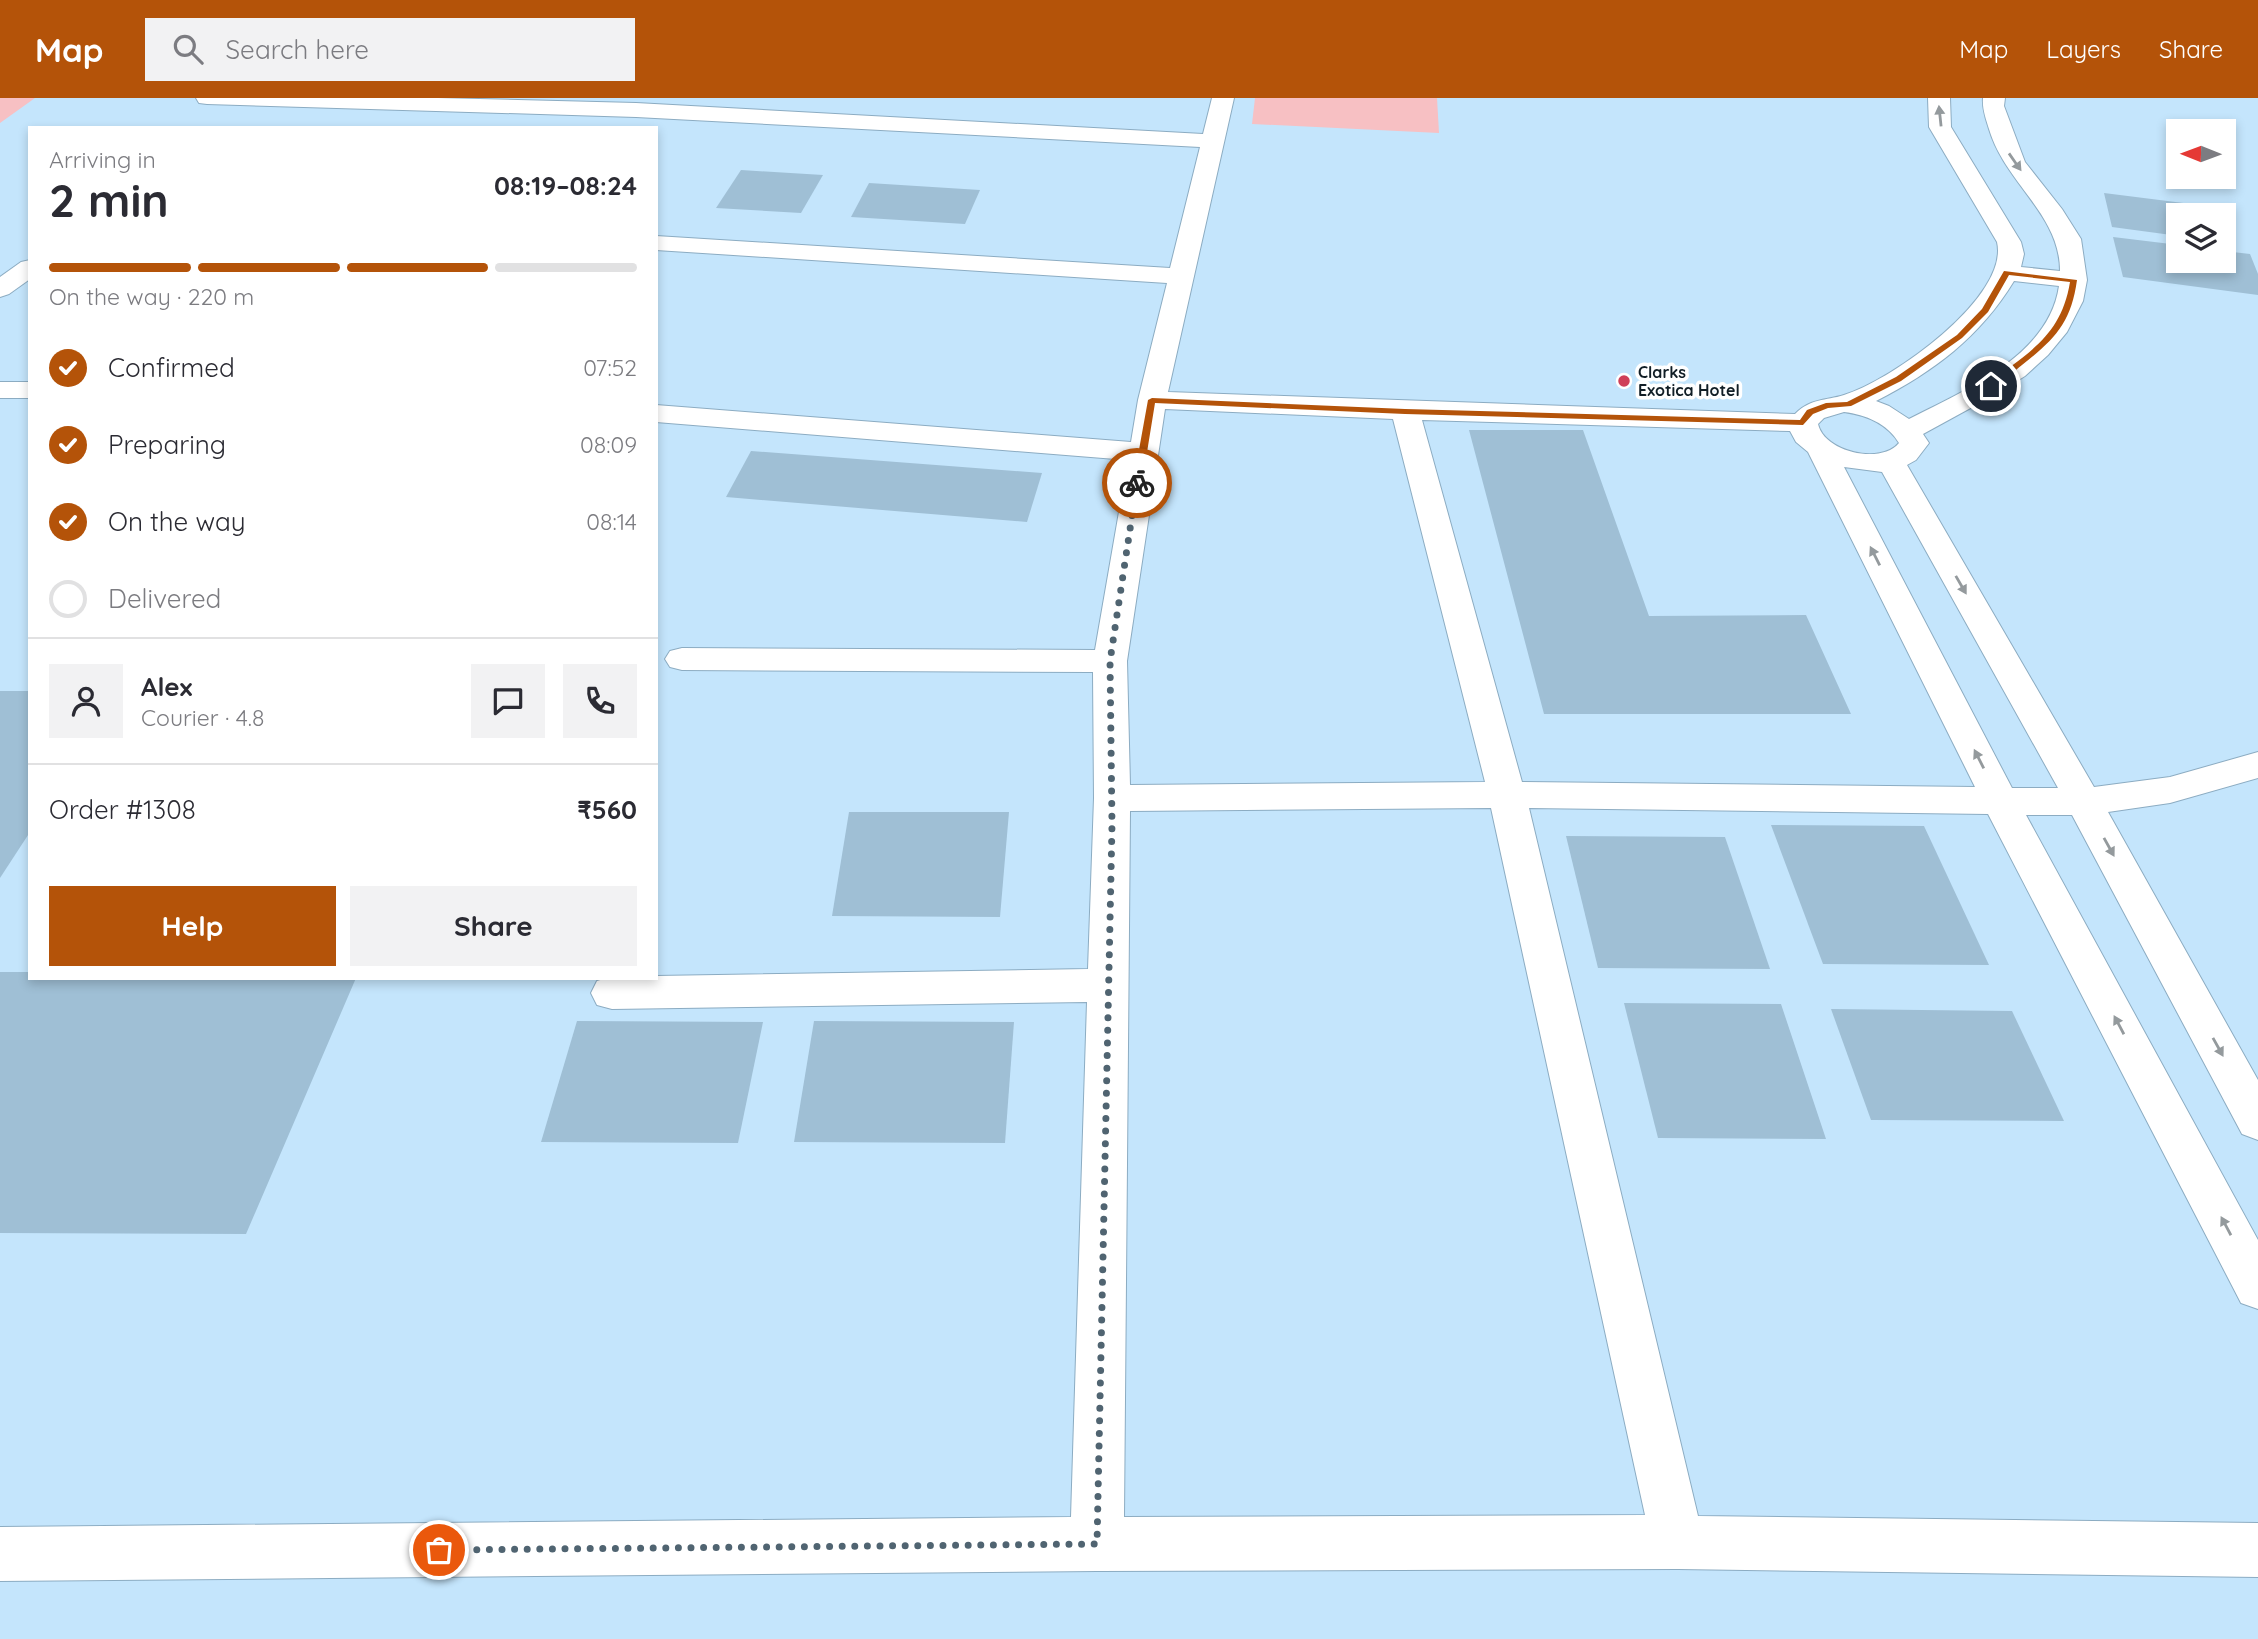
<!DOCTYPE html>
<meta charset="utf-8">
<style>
body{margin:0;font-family:Quicksand,sans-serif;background:#f2f2f3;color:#2b2b33;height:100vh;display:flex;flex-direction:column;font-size:26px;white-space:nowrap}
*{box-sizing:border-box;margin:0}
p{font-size:23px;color:#7c7c81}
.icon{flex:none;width:38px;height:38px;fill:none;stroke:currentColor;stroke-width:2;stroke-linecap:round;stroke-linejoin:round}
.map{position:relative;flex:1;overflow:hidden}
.side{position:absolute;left:28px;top:28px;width:630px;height:854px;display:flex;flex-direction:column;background:#fff;border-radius:0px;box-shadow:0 4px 10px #0003}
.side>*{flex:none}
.needle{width:46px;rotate:271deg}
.controls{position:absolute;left:2166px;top:21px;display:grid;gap:14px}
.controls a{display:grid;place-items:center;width:70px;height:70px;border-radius:0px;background:#fff;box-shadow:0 4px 10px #0003;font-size:35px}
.pin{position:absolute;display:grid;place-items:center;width:60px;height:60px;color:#fff;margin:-30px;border:4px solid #fff;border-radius:50%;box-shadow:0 2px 7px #0007}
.courier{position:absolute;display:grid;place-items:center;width:70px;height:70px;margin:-35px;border:5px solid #b45309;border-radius:50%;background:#fff;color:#222;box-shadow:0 2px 9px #0007}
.summary em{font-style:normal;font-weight:700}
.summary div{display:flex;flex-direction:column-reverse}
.summary{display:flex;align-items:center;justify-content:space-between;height:119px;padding:0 21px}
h1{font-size:46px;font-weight:700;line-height:52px}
.bar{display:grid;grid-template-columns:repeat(4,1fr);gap:10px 7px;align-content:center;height:84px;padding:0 21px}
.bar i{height:9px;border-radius:5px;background:#e1e1e2}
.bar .active{background:#b45309}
.bar p{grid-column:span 4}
.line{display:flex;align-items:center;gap:18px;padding:0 21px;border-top:2px solid #e1e1e2}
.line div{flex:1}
.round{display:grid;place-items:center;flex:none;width:74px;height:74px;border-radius:0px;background:#f2f2f3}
ol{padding:0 21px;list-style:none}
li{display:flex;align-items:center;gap:21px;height:77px}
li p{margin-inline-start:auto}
li .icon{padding:7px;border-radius:50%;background:#b45309;color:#fff;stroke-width:4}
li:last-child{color:#7c7c81}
li i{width:38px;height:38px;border:4px solid #e1e1e2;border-radius:50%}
.cta{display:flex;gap:14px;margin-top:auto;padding:14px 21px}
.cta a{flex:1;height:80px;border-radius:0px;background:#b45309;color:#fff;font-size:28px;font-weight:700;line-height:80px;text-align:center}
.cta a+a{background:#f2f2f3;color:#2b2b33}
header{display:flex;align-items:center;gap:42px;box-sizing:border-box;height:98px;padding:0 35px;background:#b45309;color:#fff}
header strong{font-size:33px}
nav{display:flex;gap:38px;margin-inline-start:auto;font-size:24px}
.search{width:490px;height:63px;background:#f2f2f3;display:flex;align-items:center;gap:18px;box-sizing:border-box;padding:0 24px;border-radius:0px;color:#7c7c81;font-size:26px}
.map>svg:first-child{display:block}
</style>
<header>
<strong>Map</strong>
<div class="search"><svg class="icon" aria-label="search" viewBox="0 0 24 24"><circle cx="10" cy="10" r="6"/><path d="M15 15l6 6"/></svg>Search here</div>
<nav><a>Map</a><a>Layers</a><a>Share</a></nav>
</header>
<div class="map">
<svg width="2258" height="1541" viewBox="0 0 2258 1541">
<rect width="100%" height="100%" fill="#c4e5fc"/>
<!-- green -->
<g fill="#f7c0c3">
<polygon points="0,0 35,0 0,25"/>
<polygon points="1255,0 1437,0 1439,35 1252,26"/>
</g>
<!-- building -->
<g fill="#9fbfd5">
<polygon points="741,72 823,77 801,115 716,110"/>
<polygon points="869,85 980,92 965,126 851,119"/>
<polygon points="2104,95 2215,109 2218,117 2179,117 2179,138 2112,129"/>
<polygon points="2113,139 2179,147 2179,163 2224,163 2224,153 2250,156 2258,176 2258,197 2123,179"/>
<polygon points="1469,332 1583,332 1649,518 1806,517 1851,616 1544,616"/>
<polygon points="751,353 1042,375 1027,424 726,399"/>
<polygon points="0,593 30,593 30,734 0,780"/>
<polygon points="849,714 1009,714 1000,819 832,818"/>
<polygon points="1771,727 1924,728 1989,867 1823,866"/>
<polygon points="1566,738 1725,739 1770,871 1598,870"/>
<polygon points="0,874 30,874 30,880 356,880 246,1136 0,1135"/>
<polygon points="1624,905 1781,906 1826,1041 1658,1040"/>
<polygon points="1831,911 2012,913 2064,1023 1871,1022"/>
<polygon points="577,923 763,924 738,1045 541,1044"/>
<polygon points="814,923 1014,924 1005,1045 794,1044"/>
</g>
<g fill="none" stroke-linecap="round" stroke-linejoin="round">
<!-- minor casing -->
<g stroke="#8cacc2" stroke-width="2">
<g id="minor">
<path d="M196,0H438L636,5L1203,36L1212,0H1234L1168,294L1795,316C1811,300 1825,303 1844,297C1891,283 2010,199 1997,144L1929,29L1928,0H1950L1951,29L2021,144L2024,156L2021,169L2060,173C2060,116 2005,85 1989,31C1986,21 1982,11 1983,0H2005L2004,8L2025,64L2062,111L2081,141L2087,182L2083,203L2067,234L2048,257L2025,278L1998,295L1923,336L1929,345L1916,362L1907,367L2094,689L2170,679L2258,654V680L2170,705L2108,714L2258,982V1042L2242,1036L2072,717H2026L2258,1142V1211L2241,1205L1988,716L1529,710L1698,1418L2258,1425V1479L1678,1471L1097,1473L0,1483V1429L1071,1419L1087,904L612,911L597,907L591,895L597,883L607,880H656V878L1088,871L1094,700L1093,574L682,572L670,569L665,561L670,553L682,550L1095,552L1128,362L656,324V307L1131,344L1138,302L1167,185L656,152V138L1170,170L1200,49L636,19L207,6L199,5ZM2014,183L2059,188C2049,258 1965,292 1909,321L1889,308L1876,303C1933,274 1980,239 2014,183ZM1165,311L1393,321L1485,684L1130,687L1127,563ZM1844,314C1866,317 1887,325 1899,345C1881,367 1824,354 1818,326L1824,320ZM1422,322L1790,333L1796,344L1808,354L1975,689L1522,684ZM1844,369L1882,374L2058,690H2012ZM1491,710L1645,1417L1124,1419L1130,713Z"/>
<polygon points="30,162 30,181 9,196 0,199 0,179 21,164"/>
<rect x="0" y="284" width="30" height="16"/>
</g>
</g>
<!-- minor -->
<use href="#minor" fill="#fff" fill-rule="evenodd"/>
</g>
<!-- one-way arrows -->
<defs><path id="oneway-solid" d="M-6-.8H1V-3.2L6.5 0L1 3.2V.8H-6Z" transform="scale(1.75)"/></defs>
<g fill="#949a9d">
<use href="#oneway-solid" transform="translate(1940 18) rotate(-96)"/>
<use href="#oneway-solid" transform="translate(2015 64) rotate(55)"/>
<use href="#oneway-solid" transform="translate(1875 458) rotate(-117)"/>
<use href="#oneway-solid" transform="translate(1961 487) rotate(60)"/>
<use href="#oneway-solid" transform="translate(1979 661) rotate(-117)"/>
<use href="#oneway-solid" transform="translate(2109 749) rotate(61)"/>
<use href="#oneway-solid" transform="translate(2119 927) rotate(-118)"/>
<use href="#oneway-solid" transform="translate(2218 949) rotate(61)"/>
<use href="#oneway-solid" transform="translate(2226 1128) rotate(-118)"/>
</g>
<!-- route -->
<path fill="#b45309" d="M2004,173L2077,182C2071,225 2055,241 2022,267C2012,275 2002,285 1991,290L1988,286C2028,254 2061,239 2070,184L2009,177L1988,214L1962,240L1901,283L1851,308L1828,310L1813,316L1803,327L1405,316L1155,305L1142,385L1137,387L1133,385L1148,302L1152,300L1405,311L1800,322L1807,312L1826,305L1847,304L1896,279L1957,237L1982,211Z"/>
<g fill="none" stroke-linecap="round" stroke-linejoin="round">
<!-- done -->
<polyline stroke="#506471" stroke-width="7" stroke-dasharray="0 12.6" points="439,1452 1097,1446 1112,727 1110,563 1137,385"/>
</g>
<!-- markers -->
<circle fill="#cf3f58" stroke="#fff" stroke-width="2.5" cx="1624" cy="283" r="7"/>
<g text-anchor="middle" stroke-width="7" stroke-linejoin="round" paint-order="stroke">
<!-- far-poi labels -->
<g font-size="16" font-weight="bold" fill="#111e26" stroke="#fff" text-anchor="start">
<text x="1638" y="280">Clarks<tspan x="1638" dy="18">Exotica Hotel</tspan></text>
</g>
</g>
</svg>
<div class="controls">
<a><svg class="needle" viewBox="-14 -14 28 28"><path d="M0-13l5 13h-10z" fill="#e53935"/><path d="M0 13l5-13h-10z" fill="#7c7c81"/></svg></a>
<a><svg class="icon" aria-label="layers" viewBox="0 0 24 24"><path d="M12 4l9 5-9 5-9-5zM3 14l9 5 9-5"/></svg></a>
</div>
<div class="pin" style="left:439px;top:1452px;background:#ea580c"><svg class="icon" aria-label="bag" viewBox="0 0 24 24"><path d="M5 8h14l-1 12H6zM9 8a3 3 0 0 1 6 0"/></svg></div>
<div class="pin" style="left:1991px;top:288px;background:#1f2937"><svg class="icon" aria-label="home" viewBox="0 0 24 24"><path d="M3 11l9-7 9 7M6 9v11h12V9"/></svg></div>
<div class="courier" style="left:1137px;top:385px"><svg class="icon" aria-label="bike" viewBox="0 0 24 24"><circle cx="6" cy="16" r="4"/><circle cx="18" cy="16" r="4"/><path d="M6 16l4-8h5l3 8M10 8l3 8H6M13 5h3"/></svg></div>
<section class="side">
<div class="summary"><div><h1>2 min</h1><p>Arriving in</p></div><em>08:19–08:24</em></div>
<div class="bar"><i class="active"></i><i class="active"></i><i class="active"></i><i></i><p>On the way · 220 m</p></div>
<ol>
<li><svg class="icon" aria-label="check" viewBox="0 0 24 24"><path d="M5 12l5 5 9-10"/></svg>Confirmed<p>07:52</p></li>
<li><svg class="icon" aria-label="check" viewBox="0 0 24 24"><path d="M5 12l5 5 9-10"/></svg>Preparing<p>08:09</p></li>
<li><svg class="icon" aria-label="check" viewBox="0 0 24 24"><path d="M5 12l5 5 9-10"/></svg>On the way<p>08:14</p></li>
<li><i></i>Delivered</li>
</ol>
<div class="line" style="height:126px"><a class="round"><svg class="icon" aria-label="person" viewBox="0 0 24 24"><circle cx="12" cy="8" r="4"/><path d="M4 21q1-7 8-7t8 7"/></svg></a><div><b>Alex</b><p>Courier · 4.8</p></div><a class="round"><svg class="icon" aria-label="chat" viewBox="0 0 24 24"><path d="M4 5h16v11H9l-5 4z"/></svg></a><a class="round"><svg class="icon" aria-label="phone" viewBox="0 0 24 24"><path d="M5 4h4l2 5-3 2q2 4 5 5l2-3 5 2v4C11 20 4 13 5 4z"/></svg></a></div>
<div class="line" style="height:91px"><div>Order #1308</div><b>₹560</b></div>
<div class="cta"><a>Help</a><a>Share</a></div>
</section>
</div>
